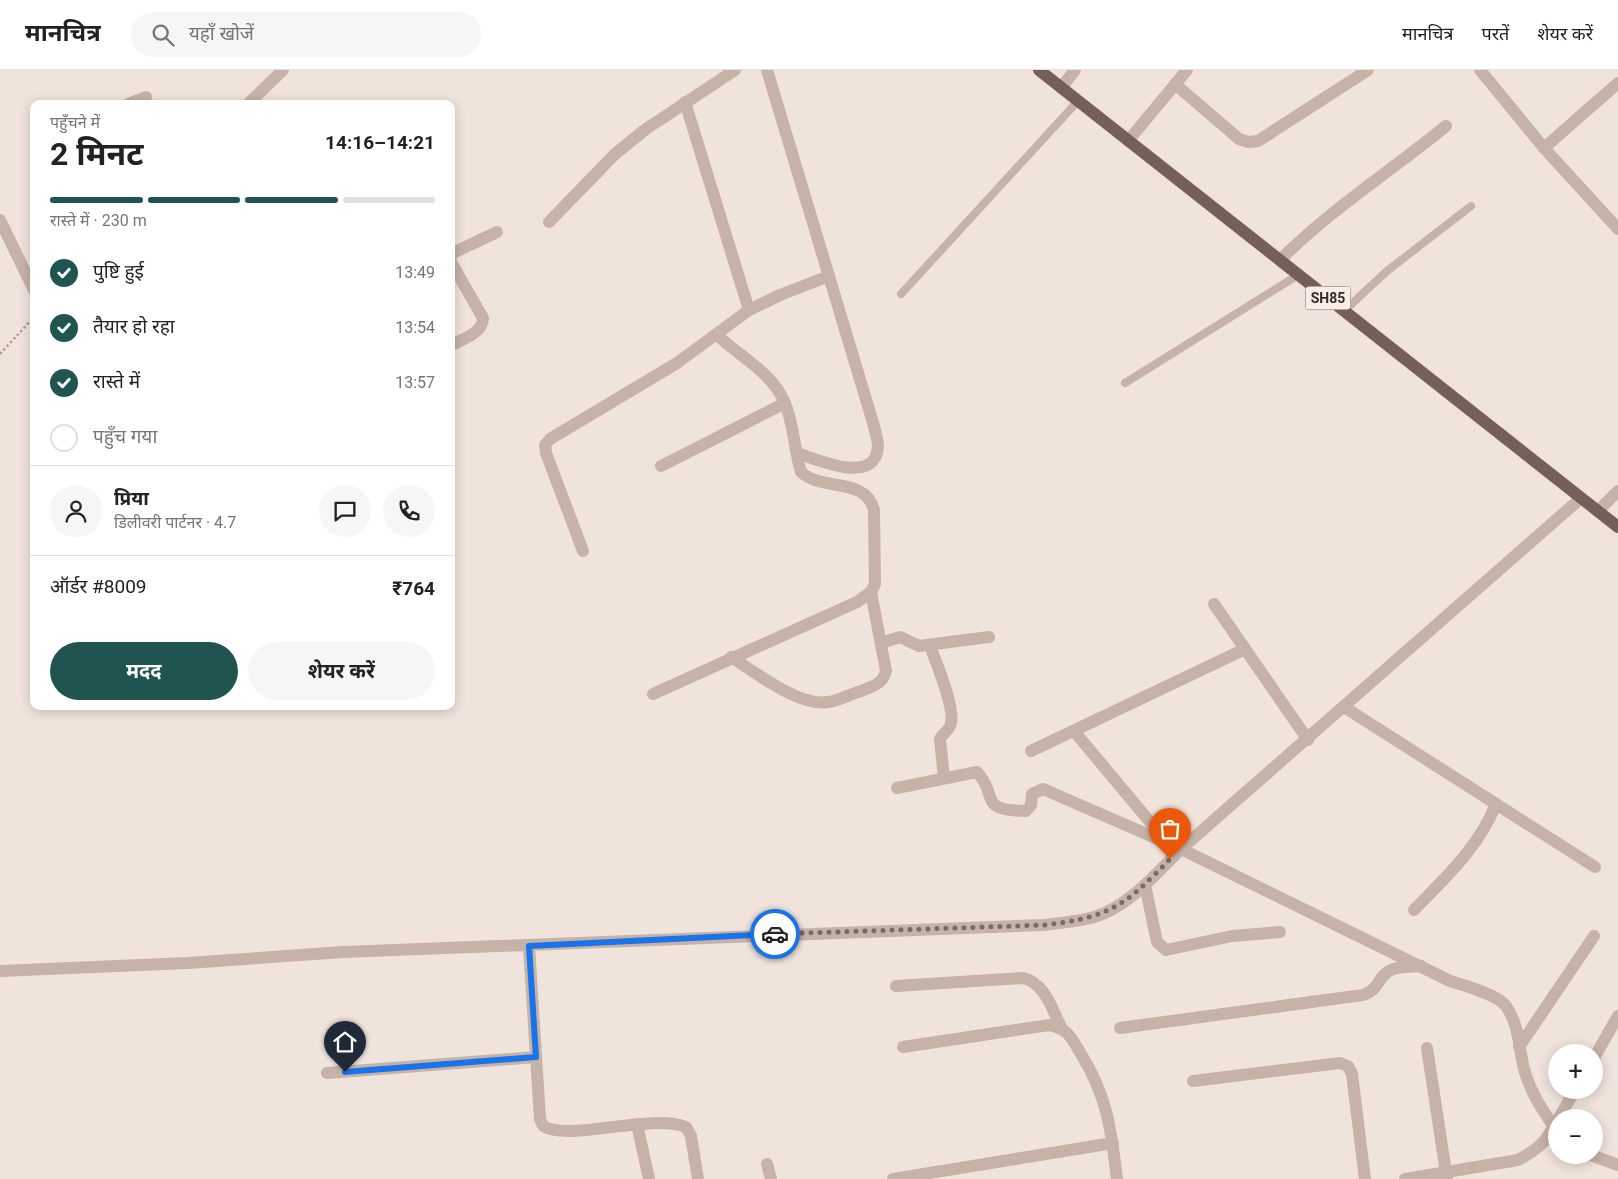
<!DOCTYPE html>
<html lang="hi">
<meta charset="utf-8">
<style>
body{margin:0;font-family:Roboto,"Noto Sans Devanagari",sans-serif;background:#f6f6f6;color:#222;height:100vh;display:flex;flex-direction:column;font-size:19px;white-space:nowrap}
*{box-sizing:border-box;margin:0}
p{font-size:16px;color:#767676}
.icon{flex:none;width:28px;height:28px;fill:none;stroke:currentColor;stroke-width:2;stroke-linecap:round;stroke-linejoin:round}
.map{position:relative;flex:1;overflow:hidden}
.sheet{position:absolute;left:30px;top:30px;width:425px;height:610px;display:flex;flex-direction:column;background:#fff;border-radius:10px;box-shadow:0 2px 12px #0003}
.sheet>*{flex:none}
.controls{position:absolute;left:1548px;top:974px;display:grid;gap:10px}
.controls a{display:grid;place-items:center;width:55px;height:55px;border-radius:50%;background:#fff;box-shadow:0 2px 12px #0003;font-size:25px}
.pin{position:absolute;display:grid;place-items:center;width:42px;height:42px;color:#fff;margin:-51px -21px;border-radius:50% 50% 50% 0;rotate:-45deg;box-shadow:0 0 5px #0007}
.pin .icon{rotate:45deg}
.courier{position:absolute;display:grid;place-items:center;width:50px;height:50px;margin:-25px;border:4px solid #1a73e8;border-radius:50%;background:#fff;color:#222;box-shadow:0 1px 6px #0007}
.overview em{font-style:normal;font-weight:700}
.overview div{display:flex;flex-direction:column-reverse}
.overview{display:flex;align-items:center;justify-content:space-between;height:85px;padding:0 20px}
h1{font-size:32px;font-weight:700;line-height:38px}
.bar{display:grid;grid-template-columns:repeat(4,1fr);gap:8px 5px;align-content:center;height:60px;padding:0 20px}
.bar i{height:6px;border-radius:4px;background:#e0e0e0}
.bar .selected{background:#1f5450}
.bar p{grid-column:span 4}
.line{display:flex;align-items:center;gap:12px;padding:0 20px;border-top:1px solid #e0e0e0}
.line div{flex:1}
.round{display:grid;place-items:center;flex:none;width:52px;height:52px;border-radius:26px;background:#f6f6f6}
ol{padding:0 20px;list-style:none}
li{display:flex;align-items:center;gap:15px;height:55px}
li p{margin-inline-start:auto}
li .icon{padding:5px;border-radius:50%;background:#1f5450;color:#fff;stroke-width:4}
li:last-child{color:#767676}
li i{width:28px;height:28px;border:2px solid #e0e0e0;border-radius:50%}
.primary-button{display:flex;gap:10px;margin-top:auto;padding:10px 20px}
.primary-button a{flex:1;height:58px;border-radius:30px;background:#1f5450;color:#fff;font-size:20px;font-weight:700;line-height:58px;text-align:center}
.primary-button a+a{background:#f6f6f6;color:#222}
header{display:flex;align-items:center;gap:30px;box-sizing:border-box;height:70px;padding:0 25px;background:#fff;border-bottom:1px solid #e0e0e0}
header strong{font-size:24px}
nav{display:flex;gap:28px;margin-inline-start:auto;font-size:18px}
.search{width:350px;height:45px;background:#f6f6f6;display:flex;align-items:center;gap:12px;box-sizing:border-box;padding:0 18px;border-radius:28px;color:#767676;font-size:19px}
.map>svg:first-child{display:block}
</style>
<header>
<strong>मानचित्र</strong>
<div class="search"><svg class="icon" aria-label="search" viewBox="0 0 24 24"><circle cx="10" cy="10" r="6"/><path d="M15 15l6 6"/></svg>यहाँ खोजें</div>
<nav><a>मानचित्र</a><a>परतें</a><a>शेयर करें</a></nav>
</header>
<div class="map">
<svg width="1618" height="1109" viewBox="0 0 1618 1109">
<rect width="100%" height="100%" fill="#f0e3db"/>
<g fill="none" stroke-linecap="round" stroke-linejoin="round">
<!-- path -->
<polyline stroke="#b39c92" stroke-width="2.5" stroke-dasharray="2.5 2.5" stroke-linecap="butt" points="0,284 34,247"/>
<!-- service -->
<g stroke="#c7b2a7" stroke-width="8">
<polyline points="901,224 1078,31"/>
<polyline points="1344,241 1387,201 1471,136"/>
<polyline points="1125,313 1298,205"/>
</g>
<!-- minor -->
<g stroke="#c7b2a7" stroke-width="12">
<path d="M767,0L874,356C875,362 878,370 878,376C876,416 819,390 797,383"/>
<polyline points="1480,0 1544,78 1618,159"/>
<polyline points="1175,14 1239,69 1248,72 1258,71 1368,0"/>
<polyline points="1061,18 1075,0"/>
<polyline points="685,32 749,240"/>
<polyline points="128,34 146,27"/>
<polyline points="248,34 283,0"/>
<polyline points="1128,71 1187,0"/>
<polyline points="1544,78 1618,13"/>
<polyline points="0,150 34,220"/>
<polyline points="549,152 615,84 646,59 735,0"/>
<polyline points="451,184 497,162"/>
<path d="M1280,190C1330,140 1391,101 1446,56"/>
<path d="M451,192L483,248C483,263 463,269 451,275"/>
<polyline points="661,396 785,333"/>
<polyline points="1598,441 1618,421"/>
<polyline points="583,481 546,383 545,375 550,369 677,293 749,240 780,225 829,206"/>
<polyline points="1214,534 1308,670"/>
<polyline points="881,573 900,567 919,576 989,567"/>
<path d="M930,576C936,592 955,637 951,653C950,660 943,663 940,669L944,708"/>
<path d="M731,587C755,602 799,637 828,632C839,631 850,624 861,621C873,616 883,614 886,601L871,522"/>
<path d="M653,624L857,532L871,522L875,514L874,440C865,406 822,422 801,402C794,379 794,355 785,333C772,302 740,287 717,265"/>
<polyline points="1344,637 1595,797"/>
<polyline points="1074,661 1165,770"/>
<polyline points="1031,681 1245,579"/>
<path d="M897,718L977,702C1000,727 976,740 1026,741L1031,735L1032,724L1043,719L1181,779L1450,911C1465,916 1497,924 1506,936C1519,954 1519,979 1524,999C1530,1021 1541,1038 1554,1057"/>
<polyline points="1145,815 1157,872 1166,880 1232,866 1280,862"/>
<path d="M1414,840C1446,807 1479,777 1496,734"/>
<path d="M529,876L540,1049L543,1056C569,1072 650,1043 686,1057L691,1066L698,1109"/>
<path d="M0,901L188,893L343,882L1045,855C1065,852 1087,851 1105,843C1135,829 1158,802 1181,779L1581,428"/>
<path d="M896,916L1023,908C1045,913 1052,939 1061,957"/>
<path d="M1120,958L1363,925C1379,920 1377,908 1389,901C1397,896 1411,897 1421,896"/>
<path d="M903,977L1049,955C1068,958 1072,969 1081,984C1108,1028 1111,1060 1117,1109"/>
<polyline points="1519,977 1594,866"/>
<polyline points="1427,978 1447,1109"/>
<polyline points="1594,988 1618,946"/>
<polyline points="327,1003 536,987"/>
<polyline points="1193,1011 1340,993 1348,996 1352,1004 1365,1109"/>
<polyline points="1559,1048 1575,1020"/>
<polyline points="637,1054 649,1109"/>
<polyline points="1591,1085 1618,1095"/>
<polyline points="767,1094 771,1109"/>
<polyline points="893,1109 1113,1073"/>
<path d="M1405,1109L1518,1090C1538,1079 1545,1073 1556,1053"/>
</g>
<!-- primary -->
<polyline stroke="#765f59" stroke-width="12" points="1039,0 1618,457"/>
</g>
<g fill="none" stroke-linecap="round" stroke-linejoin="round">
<!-- done -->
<path stroke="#766b66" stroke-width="5" stroke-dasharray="0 9" d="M775,864L1045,855C1110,847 1125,836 1170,789"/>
<!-- route -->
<polyline stroke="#1a73e8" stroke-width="6" points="345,1002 536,987 529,876 775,864"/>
</g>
<g text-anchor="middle" stroke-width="4" stroke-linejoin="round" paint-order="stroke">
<!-- shield labels -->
<rect fill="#f8eee7" stroke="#6f6561" stroke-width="1" x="1305.5" y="216.5" width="45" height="23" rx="4"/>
<g font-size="14" font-weight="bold" fill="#342a27">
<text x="1328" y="233">SH85</text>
</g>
</g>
</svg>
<div class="controls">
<a>+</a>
<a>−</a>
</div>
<div class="pin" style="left:1170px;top:789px;background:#ea580c"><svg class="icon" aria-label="bag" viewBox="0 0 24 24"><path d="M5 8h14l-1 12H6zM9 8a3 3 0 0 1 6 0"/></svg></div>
<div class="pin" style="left:345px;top:1002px;background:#1f2937"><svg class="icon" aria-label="home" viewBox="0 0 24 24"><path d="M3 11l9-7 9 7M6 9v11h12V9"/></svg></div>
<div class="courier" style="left:775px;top:864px"><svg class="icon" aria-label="car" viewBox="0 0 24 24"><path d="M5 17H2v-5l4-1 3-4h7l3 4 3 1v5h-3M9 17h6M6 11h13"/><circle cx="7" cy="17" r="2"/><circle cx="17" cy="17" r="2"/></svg></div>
<section class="sheet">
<div class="overview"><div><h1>2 मिनट</h1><p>पहुँचने में</p></div><em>14:16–14:21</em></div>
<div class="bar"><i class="selected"></i><i class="selected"></i><i class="selected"></i><i></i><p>रास्ते में · 230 m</p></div>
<ol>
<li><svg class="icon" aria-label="check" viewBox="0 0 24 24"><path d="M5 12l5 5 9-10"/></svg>पुष्टि हुई<p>13:49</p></li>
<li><svg class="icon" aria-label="check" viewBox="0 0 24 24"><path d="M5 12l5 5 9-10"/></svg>तैयार हो रहा<p>13:54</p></li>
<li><svg class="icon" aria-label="check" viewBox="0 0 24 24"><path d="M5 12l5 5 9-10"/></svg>रास्ते में<p>13:57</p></li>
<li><i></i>पहुँच गया</li>
</ol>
<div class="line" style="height:90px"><a class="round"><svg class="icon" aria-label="person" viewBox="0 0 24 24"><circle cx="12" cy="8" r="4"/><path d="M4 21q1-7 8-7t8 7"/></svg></a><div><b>प्रिया</b><p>डिलीवरी पार्टनर · 4.7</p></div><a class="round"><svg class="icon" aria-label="chat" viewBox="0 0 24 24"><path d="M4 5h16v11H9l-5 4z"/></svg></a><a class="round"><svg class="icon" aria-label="phone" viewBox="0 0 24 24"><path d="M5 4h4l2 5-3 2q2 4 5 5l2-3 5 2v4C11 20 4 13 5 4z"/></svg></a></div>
<div class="line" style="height:65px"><div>ऑर्डर #8009</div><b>₹764</b></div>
<div class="primary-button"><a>मदद</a><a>शेयर करें</a></div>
</section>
</div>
